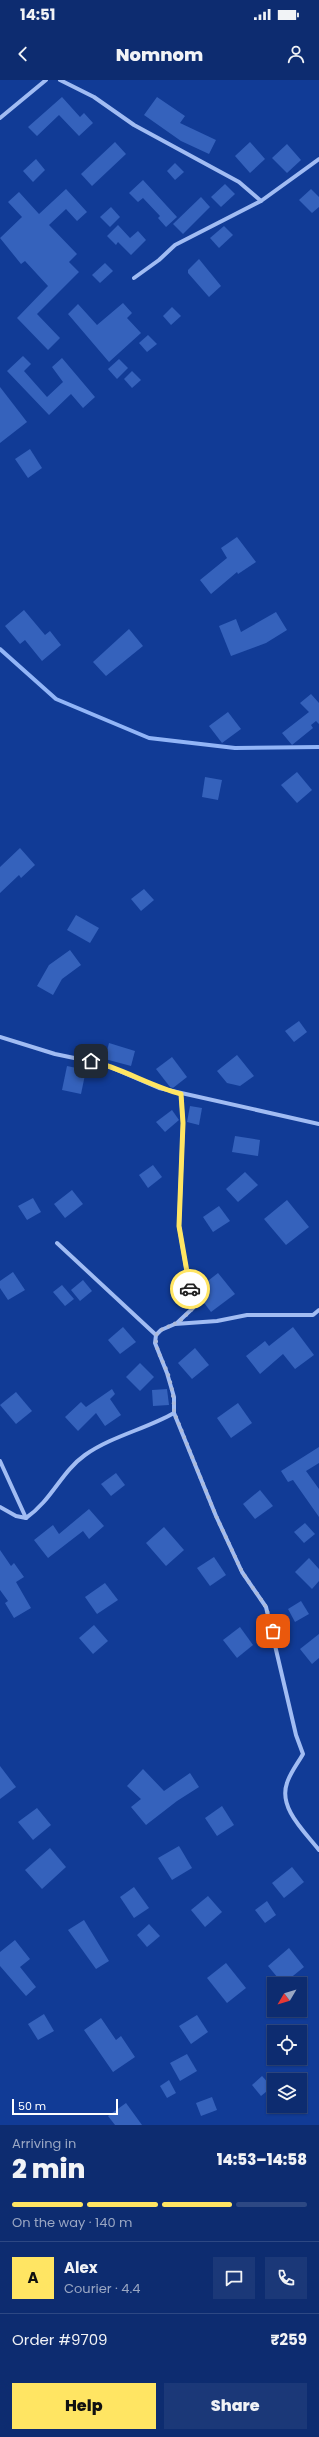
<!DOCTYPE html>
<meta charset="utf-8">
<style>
body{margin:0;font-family:Poppins,sans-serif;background:#1b3878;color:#f1f3f6;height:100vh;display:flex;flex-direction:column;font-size:15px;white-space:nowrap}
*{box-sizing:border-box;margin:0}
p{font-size:13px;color:#9aa7c3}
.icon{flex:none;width:22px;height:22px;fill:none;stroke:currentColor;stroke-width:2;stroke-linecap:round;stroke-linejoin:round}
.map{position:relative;height:2045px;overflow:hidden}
.details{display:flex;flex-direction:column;background:#0d2c70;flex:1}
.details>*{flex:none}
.needle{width:26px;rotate:232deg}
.controls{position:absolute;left:267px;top:1897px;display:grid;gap:8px}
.controls a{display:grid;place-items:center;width:40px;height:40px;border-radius:0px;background:#0d2c70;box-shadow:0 1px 3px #0004,0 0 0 1px #2d4883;font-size:20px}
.scale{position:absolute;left:12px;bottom:10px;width:106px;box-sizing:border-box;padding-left:4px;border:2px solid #fff;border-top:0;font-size:11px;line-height:14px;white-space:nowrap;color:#fff;-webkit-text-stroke:3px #113b96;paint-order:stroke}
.pin{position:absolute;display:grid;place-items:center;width:34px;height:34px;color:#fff;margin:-17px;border-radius:8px;box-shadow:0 2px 6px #0006}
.courier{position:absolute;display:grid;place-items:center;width:40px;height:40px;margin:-20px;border:3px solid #ffe563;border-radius:50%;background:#fff;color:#222;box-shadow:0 1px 5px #0007}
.summary em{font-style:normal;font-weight:800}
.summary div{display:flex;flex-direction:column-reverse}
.summary{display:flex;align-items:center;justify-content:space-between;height:68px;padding:0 12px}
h1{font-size:26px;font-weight:800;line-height:30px}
.bar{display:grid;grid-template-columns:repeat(4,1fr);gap:6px 4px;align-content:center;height:48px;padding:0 12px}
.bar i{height:5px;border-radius:3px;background:#2d4883}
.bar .current{background:#ffe563}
.bar p{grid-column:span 4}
.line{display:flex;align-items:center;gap:10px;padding:0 12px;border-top:1px solid #2d4883}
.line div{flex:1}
.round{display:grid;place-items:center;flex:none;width:42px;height:42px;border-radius:0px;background:#1b3878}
.button{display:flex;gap:8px;margin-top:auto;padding:8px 12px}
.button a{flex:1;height:46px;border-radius:0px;background:#ffe563;color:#111;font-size:16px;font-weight:800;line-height:46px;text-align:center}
.button a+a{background:#1b3878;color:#f1f3f6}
.status{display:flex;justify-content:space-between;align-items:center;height:28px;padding:0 20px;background:#0d2c70;direction:ltr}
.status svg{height:11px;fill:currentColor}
header{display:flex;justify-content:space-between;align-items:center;height:52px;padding:0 12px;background:#0d2c70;font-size:18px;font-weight:800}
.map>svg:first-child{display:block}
</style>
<div class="status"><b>14:51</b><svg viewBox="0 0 49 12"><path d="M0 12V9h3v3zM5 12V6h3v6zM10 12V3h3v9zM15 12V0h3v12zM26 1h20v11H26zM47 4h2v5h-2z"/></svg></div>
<header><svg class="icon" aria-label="back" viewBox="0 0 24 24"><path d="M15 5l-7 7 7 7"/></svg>Nomnom<svg class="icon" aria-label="person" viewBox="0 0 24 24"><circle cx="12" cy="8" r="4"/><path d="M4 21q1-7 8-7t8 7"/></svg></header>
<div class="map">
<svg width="319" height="2045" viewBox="0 0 319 2045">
<rect width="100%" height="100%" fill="#113b96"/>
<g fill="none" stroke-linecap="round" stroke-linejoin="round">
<!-- stream -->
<polyline stroke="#92b5f7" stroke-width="4" points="0,569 56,619 149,658 235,668 319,667"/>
</g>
<!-- building -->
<g fill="#3562bc">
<polygon points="62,17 80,37 84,33 93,43 79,56 59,35 37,56 28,47"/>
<polygon points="157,17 185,36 180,43 216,60 209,74 181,61 144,35"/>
<polygon points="115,62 126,74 92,106 81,94"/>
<polygon points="250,62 265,79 250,93 235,76"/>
<polygon points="287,64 301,80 287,93 272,78"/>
<polygon points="36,79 45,90 33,102 23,91"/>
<polygon points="175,83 184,92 175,100 167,91"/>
<polygon points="143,100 177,137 166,147 158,138 160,136 143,118 138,122 129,113"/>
<polygon points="225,104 235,114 221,127 211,117"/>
<polygon points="66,109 87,132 77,141 66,129 49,145 77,174 69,182 79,192 37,234 60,258 48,270 17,238 48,206 25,181 21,184 0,158 22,137 8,122 19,112 39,134"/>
<polygon points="311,109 319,117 319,127 312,133 299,120"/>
<polygon points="201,117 210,127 183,154 173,144"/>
<polygon points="111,127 120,137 110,147 100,137"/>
<polygon points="118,145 130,158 138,151 146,160 131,175 118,162 116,165 107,156"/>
<polygon points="224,146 233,155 219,168 210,158"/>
<polygon points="199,179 221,206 209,217 188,193 188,190"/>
<polygon points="105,183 113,191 100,203 92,195"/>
<polygon points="123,223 132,233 127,238 141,253 109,282 68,234 78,224 97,245"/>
<polygon points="172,227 181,236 171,245 163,236"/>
<polygon points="148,255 157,264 147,272 139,263"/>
<polygon points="23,276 31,284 24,291 47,317 63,302 52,287 62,278 95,317 83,328 71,314 49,335 7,291"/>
<polygon points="119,279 128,288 117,299 108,289"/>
<polygon points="132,291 141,300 132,308 124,299"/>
<polygon points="0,307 27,342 0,363"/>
<polygon points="30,369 42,388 28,398 15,379"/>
<polygon points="237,457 256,482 238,494 237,492 211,514 200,500 227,478 221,468"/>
<polygon points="24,530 45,555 50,551 61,565 42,581 25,560 20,564 5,546"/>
<polygon points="276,532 287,550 266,563 231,576 219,546 236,539 241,552"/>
<polygon points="129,549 143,566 106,596 93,582"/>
<polygon points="311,614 319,623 319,644 316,641 311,645 313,648 292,665 282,653 309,632 300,623"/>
<polygon points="228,632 241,649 222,663 209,646"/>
<polygon points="297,692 312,710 297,723 281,705"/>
<polygon points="205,697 222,700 218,720 202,717"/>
<polygon points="20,768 35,785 21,798 19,795 0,813 0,787"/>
<polygon points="144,809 154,820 141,831 131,819"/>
<polygon points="76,835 99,848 90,863 67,850"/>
<polygon points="70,870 81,885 62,899 53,915 37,906 49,885"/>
<polygon points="299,941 307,952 294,962 285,951"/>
<polygon points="109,963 135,971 131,986 105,979"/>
<polygon points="237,975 254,996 240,1006 227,1003 217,991"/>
<polygon points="172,977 187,997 173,1008 170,1007 156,989"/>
<polygon points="67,986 86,990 81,1014 62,1010"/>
<polygon points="190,1026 202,1028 199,1045 187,1042"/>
<polygon points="172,1030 179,1040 165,1052 156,1042"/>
<polygon points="235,1056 260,1060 258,1076 232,1072"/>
<polygon points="153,1085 162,1097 148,1108 139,1095"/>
<polygon points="245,1092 258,1105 238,1122 226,1109"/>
<polygon points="72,1110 83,1124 65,1138 54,1124"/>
<polygon points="33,1118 41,1132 27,1140 18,1126"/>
<polygon points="287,1120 309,1147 286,1165 264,1139"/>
<polygon points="219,1126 230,1141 213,1152 203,1137"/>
<polygon points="13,1192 25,1210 8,1220 0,1208 0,1201"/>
<polygon points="218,1193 235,1214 211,1232 195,1211"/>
<polygon points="83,1200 92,1211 80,1221 71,1210"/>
<polygon points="62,1205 74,1219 65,1226 53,1212"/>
<polygon points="123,1247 136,1262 120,1274 108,1260"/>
<polygon points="293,1247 314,1275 295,1289 283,1274 260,1294 246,1276 265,1261 269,1266"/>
<polygon points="195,1268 209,1285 192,1299 178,1283"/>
<polygon points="140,1283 154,1297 140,1311 126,1297"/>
<polygon points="112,1309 115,1314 110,1319 121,1335 105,1346 96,1333 78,1351 65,1337 81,1322 86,1327"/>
<polygon points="167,1309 169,1325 153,1326 152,1310"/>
<polygon points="16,1312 32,1331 16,1344 0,1325"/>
<polygon points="238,1323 252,1343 231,1358 217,1338"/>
<polygon points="319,1367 319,1383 306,1391 319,1409 319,1437 293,1400 288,1402 281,1391"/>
<polygon points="116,1393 125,1405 111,1416 101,1404"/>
<polygon points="260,1410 273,1426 255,1439 243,1424"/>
<polygon points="89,1429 104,1446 89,1459 83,1451 48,1478 34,1460 53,1445 59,1454"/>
<polygon points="305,1443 315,1454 304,1463 294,1452"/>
<polygon points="164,1447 184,1470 166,1486 146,1463"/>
<polygon points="0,1470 11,1486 14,1483 24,1497 16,1502 31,1528 14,1538 5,1523 8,1521 0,1510"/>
<polygon points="214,1477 226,1495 210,1506 197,1488"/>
<polygon points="309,1478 319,1489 319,1501 312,1509 295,1492"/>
<polygon points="105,1503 118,1520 97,1534 85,1517"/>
<polygon points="301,1521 309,1534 295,1542 288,1529"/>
<polygon points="94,1545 108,1561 93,1574 79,1558"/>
<polygon points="240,1547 253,1565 237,1578 223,1560"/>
<polygon points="319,1554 319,1578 312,1584 300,1569"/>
<polygon points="0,1686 16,1707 0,1719"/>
<polygon points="143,1689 164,1711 190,1693 199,1707 177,1721 146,1745 131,1727 141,1719 127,1706"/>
<polygon points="222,1726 234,1745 217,1756 205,1738"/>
<polygon points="37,1728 51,1745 33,1760 18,1742"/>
<polygon points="179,1766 192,1788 172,1800 158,1778"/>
<polygon points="50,1768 66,1787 42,1809 25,1790"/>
<polygon points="292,1787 304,1802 284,1818 272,1803"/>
<polygon points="134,1807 149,1828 134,1838 120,1817"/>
<polygon points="208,1816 222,1832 205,1847 191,1830"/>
<polygon points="267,1821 276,1835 265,1843 255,1830"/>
<polygon points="84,1840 109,1881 96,1889 68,1850"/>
<polygon points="149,1844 160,1856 147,1867 137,1855"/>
<polygon points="15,1860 30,1879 20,1887 36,1907 26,1916 0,1886 0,1872"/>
<polygon points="289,1868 304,1887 283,1904 268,1886"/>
<polygon points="226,1883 246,1908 227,1923 207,1898"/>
<polygon points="44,1934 54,1951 38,1960 28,1944"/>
<polygon points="197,1935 208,1952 191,1964 179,1946"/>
<polygon points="101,1938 116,1960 121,1956 135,1977 113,1992 84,1950"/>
<polygon points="187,1974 197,1991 180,2001 170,1983"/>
<polygon points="262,1996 272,2007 261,2016 252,2005"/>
<polygon points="169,2000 176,2013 167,2018 160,2006"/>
<polygon points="212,2017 217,2030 201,2036 196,2023"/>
<polygon points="126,2023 142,2045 115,2045 108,2036"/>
</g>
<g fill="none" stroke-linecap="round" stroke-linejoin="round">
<!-- street -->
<g stroke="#a1bcf3" stroke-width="4">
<polyline points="60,0 94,17 134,45 239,102 261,121"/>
<polyline points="0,38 46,0"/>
<polyline points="134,198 159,180 175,165 261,121 319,79"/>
<polyline points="0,957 55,974 103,984 159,1008 319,1044"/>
<polyline points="57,1163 156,1255"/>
<path d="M319,1230L313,1235H247L217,1241L175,1244L161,1250L156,1255L155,1263L167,1293L174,1317V1333L216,1436L242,1492L266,1527L296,1655L303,1674C298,1683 290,1693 287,1703C278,1728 305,1752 319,1770"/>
<polyline points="177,1243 193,1228 179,1146 183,1043 181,1014"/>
<polyline points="0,1381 26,1438"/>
<path d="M0,1427L16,1436L26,1438C52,1420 61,1392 85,1375C112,1356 146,1349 174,1333"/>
</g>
</g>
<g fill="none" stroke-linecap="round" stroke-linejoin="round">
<!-- done -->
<path stroke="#acbada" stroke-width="4" stroke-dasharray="0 7.2" d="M190,1209L193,1228L180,1241L161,1250L156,1255C155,1271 163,1280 168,1294C172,1307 174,1319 174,1332L216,1436L242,1492L266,1527L273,1551"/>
<!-- route -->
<path stroke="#ffe563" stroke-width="5" d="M91,981C122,988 150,1006 181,1014L183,1043L179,1146L190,1209"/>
</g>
</svg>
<div class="controls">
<a><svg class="needle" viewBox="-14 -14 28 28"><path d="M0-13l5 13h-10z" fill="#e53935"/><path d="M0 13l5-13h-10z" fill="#9aa7c3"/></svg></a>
<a><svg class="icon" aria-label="locate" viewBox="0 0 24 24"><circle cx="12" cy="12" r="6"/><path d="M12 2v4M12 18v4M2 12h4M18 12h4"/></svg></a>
<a><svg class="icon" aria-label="layers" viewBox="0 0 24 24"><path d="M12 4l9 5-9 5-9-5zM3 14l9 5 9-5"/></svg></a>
</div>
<div class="scale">50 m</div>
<div class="pin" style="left:273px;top:1551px;background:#ea580c"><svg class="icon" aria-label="bag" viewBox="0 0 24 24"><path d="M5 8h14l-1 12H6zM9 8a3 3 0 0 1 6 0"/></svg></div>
<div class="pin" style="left:91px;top:981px;background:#1f2937"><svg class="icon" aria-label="home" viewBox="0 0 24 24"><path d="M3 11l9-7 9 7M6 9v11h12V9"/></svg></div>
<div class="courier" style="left:190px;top:1209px"><svg class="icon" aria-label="car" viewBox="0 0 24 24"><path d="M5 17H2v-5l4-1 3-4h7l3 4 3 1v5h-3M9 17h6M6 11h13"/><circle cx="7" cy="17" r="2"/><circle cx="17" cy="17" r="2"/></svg></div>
</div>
<section class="details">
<div class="summary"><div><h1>2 min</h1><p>Arriving in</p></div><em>14:53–14:58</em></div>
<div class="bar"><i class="current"></i><i class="current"></i><i class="current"></i><i></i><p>On the way · 140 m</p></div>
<div class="line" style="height:72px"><b class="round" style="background:#ffe563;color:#111">A</b><div><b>Alex</b><p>Courier · 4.4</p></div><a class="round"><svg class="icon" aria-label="chat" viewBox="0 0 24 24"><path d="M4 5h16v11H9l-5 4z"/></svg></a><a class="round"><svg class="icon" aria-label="phone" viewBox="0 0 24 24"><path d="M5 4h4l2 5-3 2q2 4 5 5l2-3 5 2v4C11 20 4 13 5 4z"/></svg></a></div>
<div class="line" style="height:52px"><div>Order #9709</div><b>₹259</b></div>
<div class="button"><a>Help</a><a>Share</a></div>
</section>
